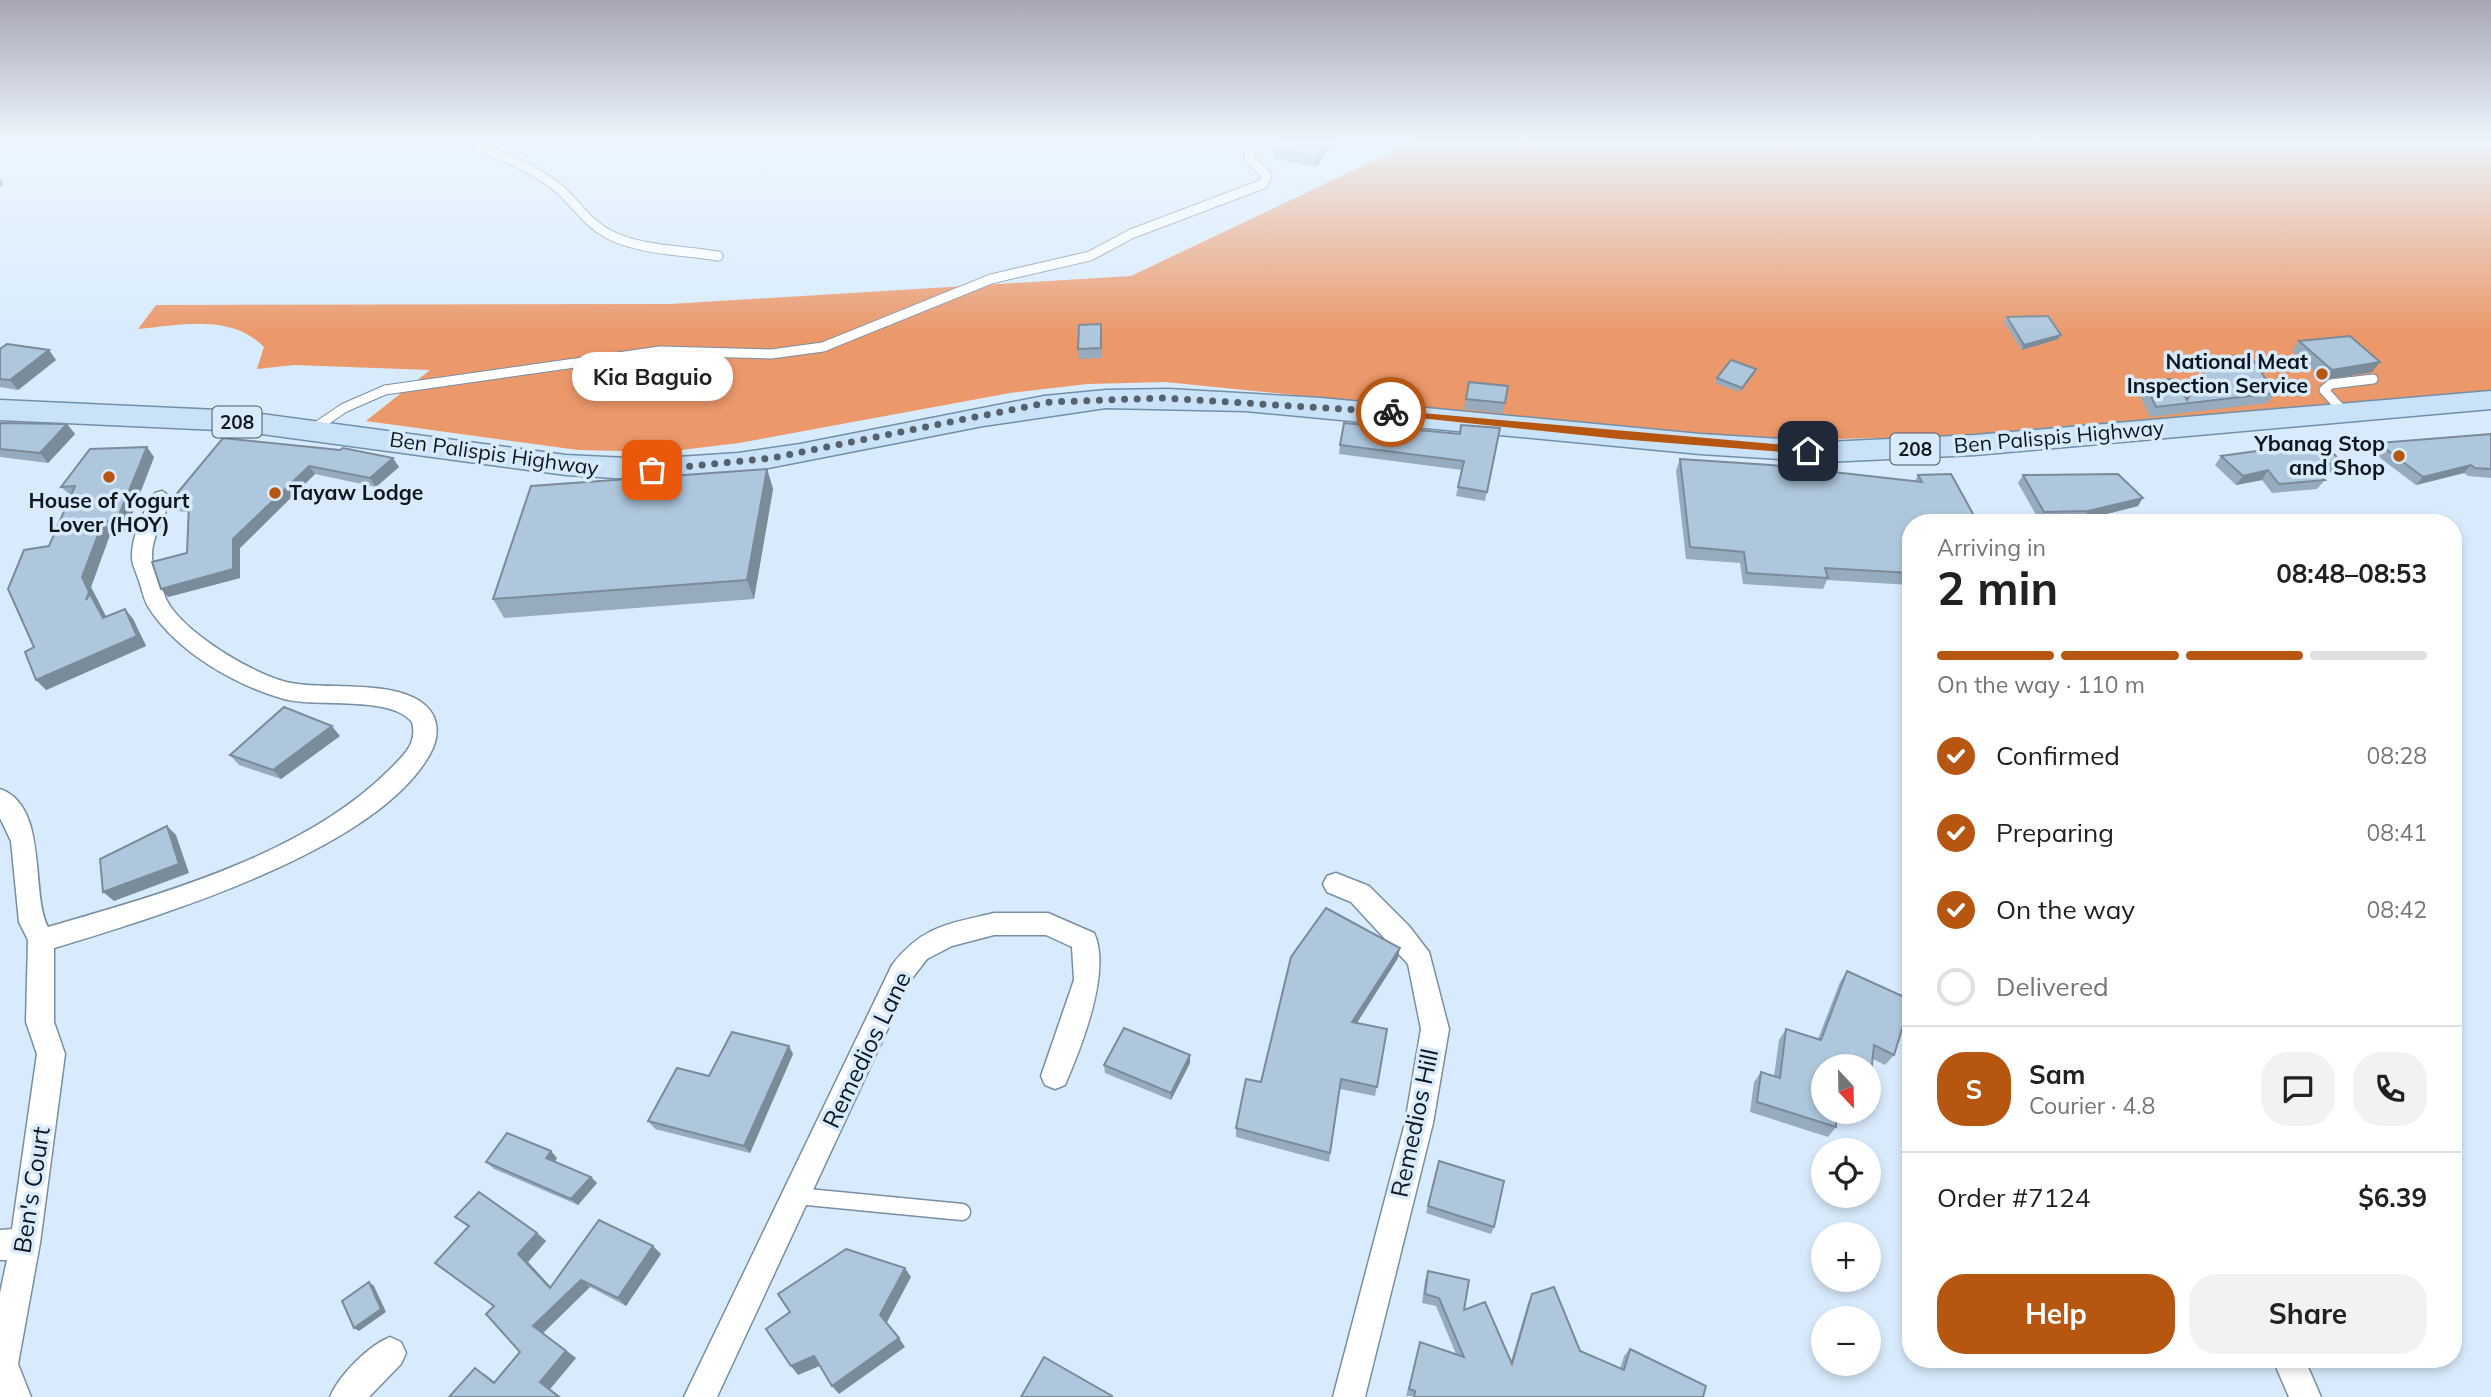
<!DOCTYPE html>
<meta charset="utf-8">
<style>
body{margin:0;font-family:Mulish,sans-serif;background:#f2f2f2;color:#202124;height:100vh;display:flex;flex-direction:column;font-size:26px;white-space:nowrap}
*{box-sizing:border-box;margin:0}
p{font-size:23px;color:#757577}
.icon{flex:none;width:38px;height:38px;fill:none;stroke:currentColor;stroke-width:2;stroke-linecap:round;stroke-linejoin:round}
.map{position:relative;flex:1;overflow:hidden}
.sheet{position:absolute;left:1902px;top:514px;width:560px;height:854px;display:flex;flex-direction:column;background:#fff;border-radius:28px;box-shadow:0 4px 10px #0003}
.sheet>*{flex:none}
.needle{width:46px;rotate:158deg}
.fabs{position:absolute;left:1811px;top:1054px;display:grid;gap:14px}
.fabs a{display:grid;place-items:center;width:70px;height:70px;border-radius:50%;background:#fff;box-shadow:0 4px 10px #0003;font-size:35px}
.pin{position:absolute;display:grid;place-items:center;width:60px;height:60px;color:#fff;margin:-30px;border-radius:14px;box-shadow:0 4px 10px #0006}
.courier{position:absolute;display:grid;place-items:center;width:70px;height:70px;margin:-35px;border:5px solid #b65611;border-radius:50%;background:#fff;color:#222;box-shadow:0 2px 9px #0007}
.bubble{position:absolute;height:49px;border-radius:24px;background:#fff;box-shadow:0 4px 10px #0003;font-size:23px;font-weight:700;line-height:49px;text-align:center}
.head em{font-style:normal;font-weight:700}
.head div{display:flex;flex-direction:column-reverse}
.head{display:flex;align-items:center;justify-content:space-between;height:119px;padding:0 35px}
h1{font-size:46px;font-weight:700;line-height:52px}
.bar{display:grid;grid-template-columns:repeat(4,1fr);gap:10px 7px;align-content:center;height:84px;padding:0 35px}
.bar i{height:9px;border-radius:5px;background:#e0e0e0}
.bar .active{background:#b65611}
.bar p{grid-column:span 4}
.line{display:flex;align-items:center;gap:18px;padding:0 35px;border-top:2px solid #e0e0e0}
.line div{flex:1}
.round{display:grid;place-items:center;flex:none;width:74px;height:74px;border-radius:28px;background:#f2f2f2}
ol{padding:0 35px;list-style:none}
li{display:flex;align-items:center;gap:21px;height:77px}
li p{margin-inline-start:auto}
li .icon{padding:7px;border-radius:50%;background:#b65611;color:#fff;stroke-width:4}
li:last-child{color:#757577}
li i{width:38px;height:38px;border:4px solid #e0e0e0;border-radius:50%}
.button{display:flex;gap:14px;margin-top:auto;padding:14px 35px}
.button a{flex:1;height:80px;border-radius:28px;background:#b65611;color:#fff;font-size:28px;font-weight:700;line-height:80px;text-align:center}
.button a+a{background:#f2f2f2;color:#202124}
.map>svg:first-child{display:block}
</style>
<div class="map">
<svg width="2491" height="1397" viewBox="0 0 2491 1397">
<rect width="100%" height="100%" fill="#d8ebfd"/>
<!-- forest -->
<path fill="#eb986a" d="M1417,140H2491V395L2027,435L1785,440L1634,429L1165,382L1088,384L1010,393L739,443L664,452L578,450L366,421L430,370L294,365L257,369L264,347C231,313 180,325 138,329L156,305L670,304L1131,276Z"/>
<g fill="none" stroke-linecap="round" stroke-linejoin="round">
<!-- lane-far1 casing -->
<g stroke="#788ea2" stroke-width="11">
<g id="lane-far1">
<path d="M461,140C494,152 529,165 557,187C575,202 587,223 608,234C641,251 682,250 718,256"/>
<polyline points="2344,412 2324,390 2331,384 2373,379"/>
<polyline points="313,429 344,408 385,390 660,351 771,354 823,347 991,279 1090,256 1131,234 1263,184 1267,176 1249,158 1251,140"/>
</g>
</g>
<!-- lane casing -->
<g stroke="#788ea2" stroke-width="19">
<polyline id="lane" points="797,1196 962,1212"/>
</g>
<!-- street casing -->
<g stroke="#788ea2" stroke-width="3">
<g id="street">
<path d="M162,491L172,498C164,516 151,538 152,558C153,565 157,572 160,578C162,585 163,592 166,599C182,632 255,676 291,683C327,690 398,679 426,706C440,719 439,738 430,754C377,851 156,917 54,948V1022L65,1054L40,1243L18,1364L31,1397H0V1293L7,1260H0V1230L12,1229L37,1054L26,1022L28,940L19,922L11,841L0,818V789C49,806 30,893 48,927C161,894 302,856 388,771C403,756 418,744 412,722C390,695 317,708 284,699C235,685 177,652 149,608C143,599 142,588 138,578C136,571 132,565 132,558C131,537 144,510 155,493Z"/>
<polygon points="1336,873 1369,886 1409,926 1429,952 1449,1029 1433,1123 1365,1397 1333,1397 1405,1123 1421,1029 1408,964 1351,902 1327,892 1323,884 1327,876"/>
<path d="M994,913H1048L1094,933C1112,971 1081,1048 1065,1085L1055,1089L1045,1085L1041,1076L1074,980L1072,947L1046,935H994L952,946L927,959L910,981L717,1397H684L892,965C922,926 948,924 994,913Z"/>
<path d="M390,1337L401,1342L406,1353L401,1364L369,1397H330C339,1375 368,1346 390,1337Z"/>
<polygon points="2273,1360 2305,1360 2321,1397 2289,1397"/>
</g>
</g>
<!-- primary casing -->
<g stroke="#718fa9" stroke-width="3">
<polygon id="primary" points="1169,389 1321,398 1700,434 1826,442 1975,435 2491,391 2491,409 1975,455 1826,462 1700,454 1245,411 1106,408 983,426 738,474 648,480 566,475 240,431 0,420 0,400 240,411 566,455 648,459 738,453 800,444 1044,396 1106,390"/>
</g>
<!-- lane-far1 -->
<use href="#lane-far1" stroke="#fff" stroke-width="9"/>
<!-- lane -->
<use href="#lane" stroke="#fff" stroke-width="16"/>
<!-- street -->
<use href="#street" fill="#fff" fill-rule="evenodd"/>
<!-- primary -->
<use href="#primary" fill="#cae2f8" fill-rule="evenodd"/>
</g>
<!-- wall -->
<g fill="#96abbd">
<polygon points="1282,140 1335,140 1316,167 1274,159 1275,149"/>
<polygon points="2007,317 2061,335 2058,339 2022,350 2004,322"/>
<polygon points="1101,324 1102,358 1079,359 1078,349"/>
<polygon points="2299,341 2380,362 2372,372 2325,380 2292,351"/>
<polygon points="0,349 56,360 18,390 0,387"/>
<polygon points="1754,374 1740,392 1715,383 1717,378"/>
<polygon points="2144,381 2187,400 2275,393 2268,403 2150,417 2138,391"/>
<polygon points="1469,382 1508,386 1503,413 1464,409"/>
<polygon points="0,423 67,424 75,434 48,463 0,457"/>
<polygon points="1500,428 1485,501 1456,496 1462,470 1339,454 1340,445 1460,434"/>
<polygon points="2491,434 2491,478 2468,476 2464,473 2416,485 2371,451 2378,443"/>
<polygon points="223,438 399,467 376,487 315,474 240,548 240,578 168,597 187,553 189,512 176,511 169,503"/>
<polygon points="2221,456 2342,463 2334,472 2318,473 2325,480 2317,489 2272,493 2262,480 2236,485 2215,465"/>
<polygon points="154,457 126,530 111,532 91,587 106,617 125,609 133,619 146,646 46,690 34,647 49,546 71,496 61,487"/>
<polygon points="1680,459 1915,481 1918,475 1977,521 1976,523 1911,523 1911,585 1827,580 1823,589 1743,584 1740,563 1686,559 1676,471"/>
<polygon points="767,469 773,489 754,599 504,618 493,599"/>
<polygon points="2023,475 2138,506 2083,520 2039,520 2018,483"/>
<polygon points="340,736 281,779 239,765 230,755"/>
<polygon points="1398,958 1357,1023 1387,1029 1375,1096 1340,1089 1329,1162 1236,1137 1236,1128 1261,1082"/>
<polygon points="1847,971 1894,1055 1885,1065 1873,1059 1870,1083 1869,1085 1869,1066 1824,1066 1836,1127 1828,1137 1750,1112 1754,1082 1761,1072 1774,1076 1779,1040 1786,1029 1818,1039 1840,982"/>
<polygon points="793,1054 750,1153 655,1129 648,1121 709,1076"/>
<polygon points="1190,1063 1171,1100 1105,1073 1104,1065"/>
<polygon points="557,1158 555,1161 597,1183 578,1205 494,1169 486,1162"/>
<polygon points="1439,1161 1494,1227 1491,1234 1426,1213"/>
<polygon points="455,1217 537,1233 546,1241 528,1262 551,1287 661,1254 626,1306 590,1287 543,1333 576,1358 550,1389 449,1397 485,1374 495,1382 520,1352 494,1306 468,1227"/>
<polygon points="1428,1271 1511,1361 1528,1303 1532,1294 1580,1351 1620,1369 1624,1356 1630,1349 1703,1397 1406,1396 1420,1342 1456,1354 1436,1306 1422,1303 1425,1280"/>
</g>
<!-- shaded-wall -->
<g fill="#7a8b9a">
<polygon points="1329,140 1335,140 1316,167 1316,157"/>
<polygon points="0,179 4,184 0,187"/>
<polygon points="2061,335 2058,339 2022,350 2024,345"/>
<polygon points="49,350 56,360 18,390 10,380"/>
<polygon points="2380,362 2372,372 2325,380 2332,370"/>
<polygon points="1756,369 1754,374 1740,392 1742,388"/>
<polygon points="67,424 75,434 48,463 40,453"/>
<polygon points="147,447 154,457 126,530 117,520"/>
<polygon points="393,458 399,467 376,487 370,478"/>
<polygon points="2471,465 2464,473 2416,485 2423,477"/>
<polygon points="309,466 315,474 240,548 240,578 168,597 161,589 233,539"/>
<polygon points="767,469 773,489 754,599 747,580"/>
<polygon points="2268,470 2262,480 2236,485 2243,476"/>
<polygon points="2143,498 2138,506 2083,520 2088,511"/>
<polygon points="103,522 111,532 91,587 112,628 86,600 82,577"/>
<polygon points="125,609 133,619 146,646 46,690 36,680"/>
<polygon points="332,726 340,736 281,779 273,770"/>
<polygon points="167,826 176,835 189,873 114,901 103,892"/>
<polygon points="1400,948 1398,958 1351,1032 1352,1022"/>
<polygon points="789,1046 793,1054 750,1153 744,1146"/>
<polygon points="1190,1055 1190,1063 1171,1100 1171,1093"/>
<polygon points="551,1151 557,1158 553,1164 546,1158"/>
<polygon points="591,1177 597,1183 578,1205 571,1199"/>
<polygon points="537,1233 546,1241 528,1262 559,1296 550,1288 518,1254"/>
<polygon points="653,1246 661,1254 626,1306 618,1298"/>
<polygon points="905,1268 911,1277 886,1324 880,1315"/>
<polygon points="581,1280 590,1287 543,1333 576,1358 550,1389 561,1397 559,1397 540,1382 533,1326"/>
<polygon points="369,1282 374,1286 386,1312 359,1331 354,1328"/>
<polygon points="899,1338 905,1347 839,1394 832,1386"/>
<polygon points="814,1356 822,1365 798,1375 791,1366"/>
</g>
<!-- building -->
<g fill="#afc7dc" stroke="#7a8b9a" stroke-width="2">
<polygon points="1282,140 1329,140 1316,157 1275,149"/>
<polygon points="2048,316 2061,335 2024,345 2007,317"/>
<polygon points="1101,324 1101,348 1078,349 1079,325"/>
<polygon points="2350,336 2380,362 2332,370 2299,341"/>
<polygon points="7,344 49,350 10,380 0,379 0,349"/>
<polygon points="2214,357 2251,357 2275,393 2156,407 2144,381 2174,379 2187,400"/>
<polygon points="1731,360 1756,369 1742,388 1717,378"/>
<polygon points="1469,382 1508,386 1505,403 1466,399"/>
<polygon points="0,423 67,424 40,453 0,449"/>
<polygon points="1344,423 1460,434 1461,425 1500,428 1487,492 1458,487 1464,461 1340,445"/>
<polygon points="2491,434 2491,469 2475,468 2471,465 2423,477 2378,443"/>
<polygon points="223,438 340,450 343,448 393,458 370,478 309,466 233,539 233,569 161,589 152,562 187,553 189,503 169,503"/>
<polygon points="2323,442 2342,463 2309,465 2325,480 2279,484 2268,470 2243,476 2221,456"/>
<polygon points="147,447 117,520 103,522 82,577 89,592 86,600 90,594 103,618 125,609 137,636 36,680 25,652 34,647 8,589 24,550 49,546 75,486 61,487 90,449"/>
<polygon points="1680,459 1771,465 1922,482 1918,475 1951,474 1977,521 1973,521 1974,523 1911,523 1911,573 1825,568 1828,578 1747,573 1744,552 1690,547"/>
<polygon points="767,469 747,580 493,599 531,486"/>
<polygon points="2118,474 2143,498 2088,511 2044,512 2023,475"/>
<polygon points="284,707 332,726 273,770 230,755"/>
<polygon points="167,826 179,864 103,892 100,859"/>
<polygon points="1326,908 1400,948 1352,1022 1387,1029 1377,1087 1341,1079 1330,1153 1236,1128 1246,1079 1261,1082 1291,957"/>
<polygon points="1847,971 1911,1000 1894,1055 1874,1045 1870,1083 1869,1083 1869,1066 1824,1066 1824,1111 1837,1111 1836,1127 1757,1102 1761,1072 1780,1078 1786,1029 1821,1040"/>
<polygon points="1124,1028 1190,1055 1171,1093 1104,1065"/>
<polygon points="732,1032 789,1046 744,1146 648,1121 677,1068 709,1076"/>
<polygon points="507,1133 551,1151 546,1158 591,1177 571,1199 486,1162"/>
<polygon points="1439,1161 1504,1181 1494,1227 1428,1206"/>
<polygon points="479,1192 537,1233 518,1254 550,1288 599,1220 653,1246 618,1298 581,1280 533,1326 566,1351 540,1382 559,1397 449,1397 475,1368 494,1383 520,1352 486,1314 494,1306 435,1263 469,1226 455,1217"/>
<polygon points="846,1249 905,1268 880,1315 899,1338 832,1386 814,1356 791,1366 766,1329 790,1312 778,1294"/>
<polygon points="1428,1271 1469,1280 1464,1310 1485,1302 1512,1364 1532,1294 1554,1287 1580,1351 1624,1370 1630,1349 1706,1386 1703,1397 1414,1397 1415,1391 1409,1389 1420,1342 1464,1357 1439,1298 1425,1294"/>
<polygon points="369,1282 381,1309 354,1328 342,1301"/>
<polygon points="1044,1357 1112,1396 1111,1397 1021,1397"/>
</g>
<!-- sky -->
<linearGradient id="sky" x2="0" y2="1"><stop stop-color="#a7a7b4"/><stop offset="0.42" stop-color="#edf6fe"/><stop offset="1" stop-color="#edf6fe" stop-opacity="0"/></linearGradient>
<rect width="2491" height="335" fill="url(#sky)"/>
<!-- route -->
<polygon fill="#b65611" points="1388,410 1808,447 1813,451 1808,454 1619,439 1391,415"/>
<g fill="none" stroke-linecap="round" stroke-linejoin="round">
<!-- done -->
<polyline stroke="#55616c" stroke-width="7" stroke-dasharray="0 12.6" points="652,470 772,458 1050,402 1163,398 1391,412"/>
</g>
<!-- markers -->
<g fill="#b65611" stroke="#d8ebfd" stroke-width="2.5">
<circle cx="2322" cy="374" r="7"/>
<circle cx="2399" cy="456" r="7"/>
<circle cx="109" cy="477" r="7"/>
<circle cx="275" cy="493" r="7"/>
</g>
<g text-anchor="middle" stroke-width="7" stroke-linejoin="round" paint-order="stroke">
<!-- shield labels -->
<g fill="#d8ebfd" stroke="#4b5761" stroke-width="2">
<rect x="212.5" y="406.5" width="49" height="31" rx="5"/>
<rect x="1890.5" y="433.5" width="49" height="31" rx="5"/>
</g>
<g font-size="19" font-weight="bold" fill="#0e171e">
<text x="237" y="429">208</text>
<text x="1915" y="456">208</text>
</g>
<!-- poi labels -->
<g font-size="21" font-weight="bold" fill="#0e171e" stroke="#d8ebfd" text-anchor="end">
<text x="2308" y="369">National Meat<tspan x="2308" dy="24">Inspection Service</tspan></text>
<text x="2385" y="451">Ybanag Stop<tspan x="2385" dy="24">and Shop</tspan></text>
<text x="289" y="500" text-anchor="start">Tayaw Lodge</text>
<text x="109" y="508" text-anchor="middle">House of Yogurt<tspan x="109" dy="24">Lover (HOY)</tspan></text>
</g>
<!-- street labels -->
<g font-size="21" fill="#0e171e" stroke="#d8ebfd">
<text transform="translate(2059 437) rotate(-5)" y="7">Ben Palispis Highway</text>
<text transform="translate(494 454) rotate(8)" y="7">Ben Palispis Highway</text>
</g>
<!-- near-street labels -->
<g font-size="24" fill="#0e171e" stroke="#d8ebfd">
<text transform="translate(867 1050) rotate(-64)" y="8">Remedios Lane</text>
<text transform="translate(1415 1123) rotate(-78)" y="8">Remedios Hill</text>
<text transform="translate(32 1190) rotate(-81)" y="8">Ben's Court</text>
</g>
</g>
</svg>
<div class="fabs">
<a><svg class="needle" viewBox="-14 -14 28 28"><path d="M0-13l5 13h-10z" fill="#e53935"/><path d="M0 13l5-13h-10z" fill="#757577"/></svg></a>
<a><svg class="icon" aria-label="locate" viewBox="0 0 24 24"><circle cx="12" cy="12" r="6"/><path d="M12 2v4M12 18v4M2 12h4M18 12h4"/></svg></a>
<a>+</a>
<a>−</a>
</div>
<div class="pin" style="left:652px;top:470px;background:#ea580c"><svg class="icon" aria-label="bag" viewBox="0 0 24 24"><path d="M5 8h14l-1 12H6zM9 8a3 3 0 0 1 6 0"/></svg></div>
<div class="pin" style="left:1808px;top:451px;background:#1f2937"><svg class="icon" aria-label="home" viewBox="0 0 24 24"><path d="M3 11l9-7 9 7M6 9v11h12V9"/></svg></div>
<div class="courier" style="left:1391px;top:412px"><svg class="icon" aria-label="bike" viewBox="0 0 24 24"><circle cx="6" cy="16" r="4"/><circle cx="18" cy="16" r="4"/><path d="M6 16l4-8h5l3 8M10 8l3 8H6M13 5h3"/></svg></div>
<div class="bubble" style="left:572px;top:352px;width:161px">Kia Baguio</div>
<section class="sheet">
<div class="head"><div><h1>2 min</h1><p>Arriving in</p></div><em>08:48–08:53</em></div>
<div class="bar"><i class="active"></i><i class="active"></i><i class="active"></i><i></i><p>On the way · 110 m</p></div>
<ol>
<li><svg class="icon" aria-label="check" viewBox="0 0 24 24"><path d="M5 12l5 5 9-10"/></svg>Confirmed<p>08:28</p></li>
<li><svg class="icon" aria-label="check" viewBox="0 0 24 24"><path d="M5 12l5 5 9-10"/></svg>Preparing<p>08:41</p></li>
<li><svg class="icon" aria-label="check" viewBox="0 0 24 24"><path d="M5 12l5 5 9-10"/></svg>On the way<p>08:42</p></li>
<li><i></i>Delivered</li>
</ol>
<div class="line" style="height:126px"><b class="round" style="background:#b65611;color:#fff">S</b><div><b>Sam</b><p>Courier · 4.8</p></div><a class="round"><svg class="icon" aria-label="chat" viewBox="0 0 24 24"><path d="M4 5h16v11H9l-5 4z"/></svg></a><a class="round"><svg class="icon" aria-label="phone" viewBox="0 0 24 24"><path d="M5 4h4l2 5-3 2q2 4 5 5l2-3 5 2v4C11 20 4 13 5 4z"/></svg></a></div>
<div class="line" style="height:91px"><div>Order #7124</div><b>$6.39</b></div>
<div class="button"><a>Help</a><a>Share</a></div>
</section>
</div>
